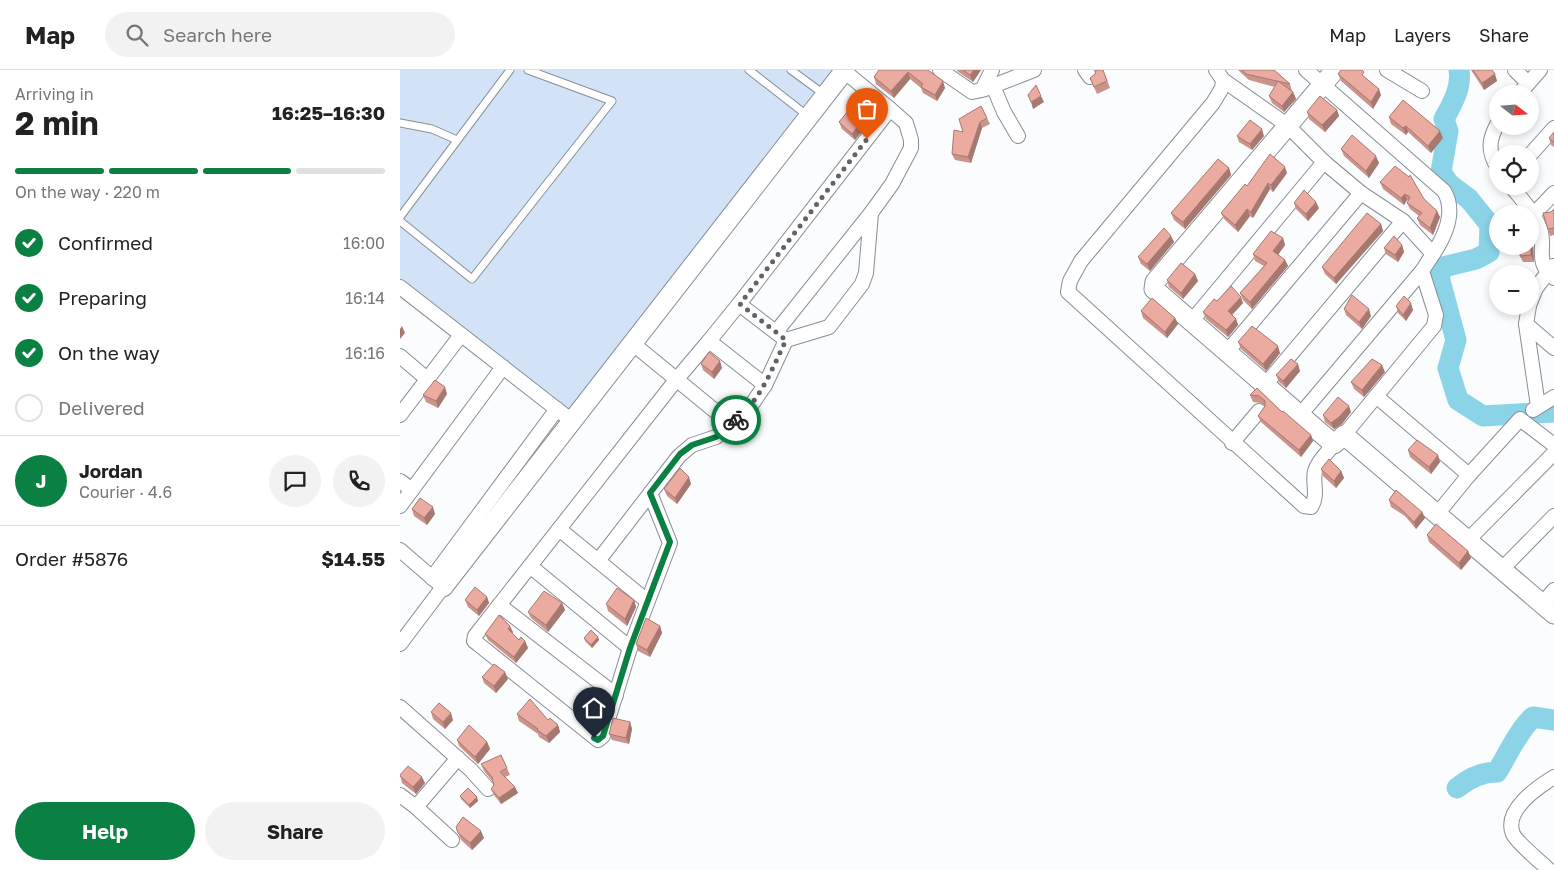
<!DOCTYPE html>
<meta charset="utf-8">
<style>
body{margin:0;font-family:"Golos Text",sans-serif;background:#f2f2f2;color:#222;height:100vh;display:flex;flex-direction:column;font-size:19px;white-space:nowrap}
*{box-sizing:border-box;margin:0}
p{font-size:16px;color:#767676}
.icon{flex:none;width:28px;height:28px;fill:none;stroke:currentColor;stroke-width:2;stroke-linecap:round;stroke-linejoin:round}
.map{position:relative;flex:1;overflow:hidden}
.drawer{display:flex;flex-direction:column;background:#fff;width:400px}
.drawer>*{flex:none}
.needle{width:32px;rotate:107deg}
.buttons{position:absolute;left:1089px;top:15px;display:grid;gap:10px}
.buttons a{display:grid;place-items:center;width:50px;height:50px;border-radius:50%;background:#fff;box-shadow:0 2px 8px #0003;font-size:25px}
.pin{position:absolute;display:grid;place-items:center;width:42px;height:42px;color:#fff;margin:-51px -21px;border-radius:50% 50% 50% 0;rotate:-45deg;box-shadow:0 0 5px #0007}
.pin .icon{rotate:45deg}
.courier{position:absolute;display:grid;place-items:center;width:50px;height:50px;margin:-25px;border:4px solid #0b8043;border-radius:50%;background:#fff;color:#222;box-shadow:0 1px 6px #0007}
.head em{font-style:normal;font-weight:700}
.head div{display:flex;flex-direction:column-reverse}
.head{display:flex;align-items:center;justify-content:space-between;height:85px;padding:0 15px}
h1{font-size:32px;font-weight:700;line-height:38px}
.bar{display:grid;grid-template-columns:repeat(4,1fr);gap:8px 5px;align-content:center;height:60px;padding:0 15px}
.bar i{height:6px;border-radius:4px;background:#e0e0e0}
.bar .on{background:#0b8043}
.bar p{grid-column:span 4}
.line{display:flex;align-items:center;gap:12px;padding:0 15px;border-top:1px solid #e0e0e0}
.line div{flex:1}
.round{display:grid;place-items:center;flex:none;width:52px;height:52px;border-radius:26px;background:#f2f2f2}
ol{padding:0 15px;list-style:none}
li{display:flex;align-items:center;gap:15px;height:55px}
li p{margin-inline-start:auto}
li .icon{padding:5px;border-radius:50%;background:#0b8043;color:#fff;stroke-width:4}
li:last-child{color:#767676}
li i{width:28px;height:28px;border:2px solid #e0e0e0;border-radius:50%}
.action{display:flex;gap:10px;margin-top:auto;padding:10px 15px}
.action a{flex:1;height:58px;border-radius:30px;background:#0b8043;color:#fff;font-size:20px;font-weight:700;line-height:58px;text-align:center}
.action a+a{background:#f2f2f2;color:#222}
header{display:flex;align-items:center;gap:30px;box-sizing:border-box;height:70px;padding:0 25px;background:#fff;border-bottom:1px solid #e0e0e0}
header strong{font-size:24px}
nav{display:flex;gap:28px;margin-inline-start:auto;font-size:18px}
.search{width:350px;height:45px;background:#f2f2f2;display:flex;align-items:center;gap:12px;box-sizing:border-box;padding:0 18px;border-radius:28px;color:#767676;font-size:19px}
main{display:flex;flex:1;min-height:0}
.map>svg:first-child{display:block}
</style>
<header>
<strong>Map</strong>
<div class="search"><svg class="icon" aria-label="search" viewBox="0 0 24 24"><circle cx="10" cy="10" r="6"/><path d="M15 15l6 6"/></svg>Search here</div>
<nav><a>Map</a><a>Layers</a><a>Share</a></nav>
</header>
<main>
<section class="drawer">
<div class="head"><div><h1>2 min</h1><p>Arriving in</p></div><em>16:25–16:30</em></div>
<div class="bar"><i class="on"></i><i class="on"></i><i class="on"></i><i></i><p>On the way · 220 m</p></div>
<ol>
<li><svg class="icon" aria-label="check" viewBox="0 0 24 24"><path d="M5 12l5 5 9-10"/></svg>Confirmed<p>16:00</p></li>
<li><svg class="icon" aria-label="check" viewBox="0 0 24 24"><path d="M5 12l5 5 9-10"/></svg>Preparing<p>16:14</p></li>
<li><svg class="icon" aria-label="check" viewBox="0 0 24 24"><path d="M5 12l5 5 9-10"/></svg>On the way<p>16:16</p></li>
<li><i></i>Delivered</li>
</ol>
<div class="line" style="height:90px"><b class="round" style="background:#0b8043;color:#fff">J</b><div><b>Jordan</b><p>Courier · 4.6</p></div><a class="round"><svg class="icon" aria-label="chat" viewBox="0 0 24 24"><path d="M4 5h16v11H9l-5 4z"/></svg></a><a class="round"><svg class="icon" aria-label="phone" viewBox="0 0 24 24"><path d="M5 4h4l2 5-3 2q2 4 5 5l2-3 5 2v4C11 20 4 13 5 4z"/></svg></a></div>
<div class="line" style="height:65px"><div>Order #5876</div><b>$14.55</b></div>
<div class="action"><a>Help</a><a>Share</a></div>
</section>
<div class="map">
<svg width="1154" height="800" viewBox="0 0 1154 800">
<rect width="100%" height="100%" fill="#fafcfd"/>
<!-- green -->
<polygon fill="#d2e3f8" points="0,0 440,0 173,344 0,210"/>
<g fill="none" stroke-linecap="round" stroke-linejoin="round">
<!-- river -->
<g stroke="#8bd4e8" stroke-width="21">
<path d="M1059,0C1062,18 1052,34 1044,49L1048,61L1041,102L1049,114L1069,129L1090,155L1089,182L1076,189L1043,197L1039,207L1056,270L1048,298L1058,330L1083,346L1154,342"/>
<path d="M1057,718C1069,708 1081,702 1097,702C1108,684 1118,661 1133,647L1154,650"/>
</g>
<!-- lane casing -->
<g stroke="#878e96" stroke-width="9">
<g id="lane">
<polyline points="349,0 408,46"/>
<polyline points="391,0 425,25"/>
<polyline points="0,53 32,59 57,70"/>
<polyline points="0,147 110,0"/>
<polyline points="0,151 72,209 212,31 128,0"/>
</g>
</g>
<!-- street casing -->
<g stroke="#878e96" stroke-width="16">
<g id="street">
<polyline points="540,0 572,22 582,20 592,0"/>
<polyline points="685,0 690,7"/>
<polyline points="816,0 823,10 887,55 924,92 961,123 1003,151 1033,184 1022,201 1036,245 1034,256 944,365"/>
<path d="M906,0L1044,121C1056,141 1045,166 1033,184"/>
<polyline points="987,0 1022,21"/>
<polyline points="1115,0 1128,13"/>
<path d="M823,10L822,18L813,33L681,191L670,211L668,222L904,436L911,437C919,425 912,413 915,401C918,391 928,382 934,374"/>
<polyline points="593,16 604,42 618,66"/>
<polyline points="585,19 634,0"/>
<polyline points="1119,24 1140,0"/>
<path d="M1098,53C1089,69 1087,81 1098,98"/>
<polyline points="1130,85 1154,58"/>
<path d="M1111,116C1122,130 1136,144 1141,162C1145,181 1135,192 1154,208"/>
<polyline points="1133,145 1154,123"/>
<polyline points="0,217 172,351"/>
<polyline points="1130,233 1136,218 1153,196"/>
<polyline points="339,234 490,39 444,1"/>
<polyline points="1129,236 1126,254 1138,336"/>
<polyline points="791,252 924,92"/>
<polyline points="1126,254 1154,278"/>
<polyline points="376,262 471,143 492,114 511,78 511,70 506,53 490,39"/>
<polyline points="386,270 429,257 462,214 466,203 471,143"/>
<polyline points="309,271 339,234 386,270 365,315"/>
<polyline points="232,273 331,354"/>
<polyline points="827,282 961,123"/>
<polyline points="0,286 27,309"/>
<polyline points="865,315 1003,151"/>
<polyline points="976,326 1069,405 1038,443"/>
<polyline points="1133,340 1154,327"/>
<polyline points="0,345 61,265"/>
<polyline points="900,345 1022,201"/>
<polyline points="832,373 859,341"/>
<polyline points="1069,405 1120,349 1154,375"/>
<polyline points="0,411 12,420"/>
<polyline points="0,436 103,297"/>
<polyline points="159,459 247,531"/>
<polyline points="1068,470 1154,383"/>
<polyline points="0,480 43,517 0,574"/>
<polyline points="198,491 279,386 292,375 316,367 350,337 365,315 309,271 276,310 75,566 74,571 78,574 198,670 203,666 230,578 270,473 250,423"/>
<polyline points="130,496 230,578"/>
<polyline points="1102,499 1154,446"/>
<polyline points="32,508 157,339"/>
<polyline points="1142,534 1154,520"/>
<polyline points="99,535 216,625"/>
<polyline points="0,637 71,700 88,719"/>
<polyline points="0,725 16,737 58,688"/>
<polyline points="16,737 52,770"/>
<path d="M1149,800C1141,792 1117,773 1113,764C1103,740 1138,717 1154,707"/>
</g>
</g>
<!-- secondary casing -->
<g stroke="#878e96" stroke-width="21">
<g id="secondary">
<polyline points="935,0 755,212 754,219 930,371 934,374 944,365 1154,544"/>
<polyline points="43,517 445,0"/>
</g>
</g>
<!-- lane -->
<use href="#lane" stroke="#fff" stroke-width="7"/>
<!-- street -->
<use href="#street" stroke="#fff" stroke-width="14"/>
<!-- secondary -->
<use href="#secondary" stroke="#fff" stroke-width="19"/>
</g>
<!-- wall -->
<g fill="#cb938a">
<polygon points="528,0 545,18 537,31 523,23 521,18 510,9 494,28 476,14 474,7"/>
<polygon points="557,0 581,0 573,12 557,1"/>
<polygon points="703,0 710,18 697,24 690,8"/>
<polygon points="838,0 874,0 890,14 892,21 890,20 893,22 896,29 884,42 872,33 869,26 875,17 849,10"/>
<polygon points="1071,0 1092,0 1097,11 1084,20"/>
<polygon points="938,4 966,8 981,25 973,39 941,11"/>
<polygon points="937,40 939,46 925,62 909,49 907,42"/>
<polygon points="478,41 455,70 442,59 439,52"/>
<polygon points="989,47 1043,68 1031,83 1008,62 1006,65 991,54"/>
<polygon points="587,48 590,54 582,58 571,93 555,90 552,84 563,62"/>
<polygon points="1154,62 1154,77 1151,75 1149,68"/>
<polygon points="837,66 864,66 852,80 839,72"/>
<polygon points="941,79 979,93 969,108 944,86"/>
<polygon points="829,98 831,105 785,159 774,150 771,143"/>
<polygon points="887,103 873,122 870,119 853,148 850,146 838,162 824,149 821,143 847,116"/>
<polygon points="980,112 1024,129 1040,147 1033,165 1020,155 1017,148 1019,146 1010,139 1007,133 1008,131 1007,130 1004,135 983,119"/>
<polygon points="894,133 919,138 908,151 896,139"/>
<polygon points="1154,139 1154,165 1150,166 1148,159 1151,142"/>
<polygon points="981,154 983,161 936,214 925,204 922,197"/>
<polygon points="771,166 774,172 750,201 741,194 738,187"/>
<polygon points="883,168 885,175 878,184 885,190 888,196 852,239 843,230 840,223 864,196 855,191 853,184"/>
<polygon points="1131,168 1133,175 1134,192 1123,192 1120,186"/>
<polygon points="1002,175 1004,182 998,192 986,184 984,178"/>
<polygon points="795,204 798,211 783,229 769,217 767,210"/>
<polygon points="817,231 843,233 832,245 836,249 838,255 828,267 806,249 803,242"/>
<polygon points="996,236 1013,240 1006,251 998,243"/>
<polygon points="944,239 971,246 962,259 946,245"/>
<polygon points="741,241 775,248 778,254 767,268 743,248"/>
<polygon points="838,272 880,283 866,301 841,279"/>
<polygon points="301,294 322,298 314,309 303,300"/>
<polygon points="900,301 886,318 879,312 876,305"/>
<polygon points="985,302 964,327 954,319 951,312"/>
<polygon points="857,318 882,342 911,365 913,371 901,387 861,352 858,346 865,336 861,333 853,332 850,325"/>
<polygon points="47,324 38,338 26,332 23,325"/>
<polygon points="951,342 942,354 934,359 925,352 923,345"/>
<polygon points="1008,380 1040,392 1031,404 1010,387"/>
<polygon points="921,399 941,401 944,408 936,418 923,406"/>
<polygon points="291,414 277,434 267,426 264,419"/>
<polygon points="989,430 1022,442 1025,448 1016,459 1005,446 991,437"/>
<polygon points="12,439 35,444 27,455 14,446"/>
<polygon points="1027,465 1068,481 1071,488 1061,500 1029,472"/>
<polygon points="87,527 89,533 79,546 68,537 65,530"/>
<polygon points="234,530 236,537 227,556 208,541 206,534"/>
<polygon points="162,533 165,540 148,562 131,548 128,542"/>
<polygon points="260,556 262,563 250,587 238,581 236,574"/>
<polygon points="113,562 112,564 119,570 125,571 128,578 116,593 88,570 85,564"/>
<polygon points="198,567 199,570 192,578 185,571 184,568"/>
<polygon points="82,607 108,609 96,623 84,613"/>
<polygon points="31,642 53,650 45,659 33,649"/>
<polygon points="117,644 148,650 158,655 160,662 149,673 139,667 138,664 119,651"/>
<polygon points="230,652 232,659 229,674 212,670 209,664"/>
<polygon points="57,670 87,672 90,679 78,694 59,676"/>
<polygon points="81,694 107,698 110,705 105,707 118,723 101,734 94,725 91,719 94,715 93,712 84,701"/>
<polygon points="0,705 25,713 16,724 2,713"/>
<polygon points="60,726 78,731 70,738 61,729"/>
<polygon points="56,757 84,768 72,780 61,770"/>
</g>
<!-- shaded-wall -->
<g fill="#a57870">
<polygon points="574,0 581,0 573,12 570,5"/>
<polygon points="508,2 510,9 494,28 491,21"/>
<polygon points="1095,4 1097,11 1084,20 1082,13"/>
<polygon points="543,11 545,18 537,31 535,25"/>
<polygon points="979,19 981,25 973,39 971,32"/>
<polygon points="893,22 896,29 884,42 882,36"/>
<polygon points="641,26 644,32 633,39 631,32"/>
<polygon points="475,34 478,41 455,70 452,64"/>
<polygon points="937,40 939,46 925,62 922,55"/>
<polygon points="580,52 582,58 571,93 568,87"/>
<polygon points="1006,56 1008,62 1006,65 1003,58"/>
<polygon points="862,59 864,66 852,80 850,74"/>
<polygon points="1040,61 1043,68 1031,83 1028,76"/>
<polygon points="976,86 979,93 969,108 966,101"/>
<polygon points="885,97 887,103 873,122 871,115"/>
<polygon points="829,98 831,105 785,159 783,152"/>
<polygon points="868,113 870,119 853,148 851,142"/>
<polygon points="1005,124 1007,130 1004,135 1001,128"/>
<polygon points="916,132 919,138 908,151 906,144"/>
<polygon points="847,139 850,146 838,162 835,155"/>
<polygon points="1037,141 1040,147 1033,165 1030,158"/>
<polygon points="981,154 983,161 936,214 934,208"/>
<polygon points="771,166 774,172 750,201 747,194"/>
<polygon points="883,168 885,175 876,188 873,181"/>
<polygon points="1131,168 1133,175 1134,192 1131,185"/>
<polygon points="1002,175 1004,182 998,192 995,185"/>
<polygon points="885,190 888,196 852,239 850,232"/>
<polygon points="795,204 798,211 783,229 781,223"/>
<polygon points="841,227 843,233 830,247 828,241"/>
<polygon points="1011,233 1013,240 1006,251 1003,245"/>
<polygon points="969,239 971,246 962,259 959,252"/>
<polygon points="775,248 778,254 767,268 765,262"/>
<polygon points="836,249 838,255 828,267 826,260"/>
<polygon points="2,256 5,263 0,269 0,259"/>
<polygon points="878,276 880,283 866,301 863,294"/>
<polygon points="320,291 322,298 314,309 312,302"/>
<polygon points="898,294 900,301 886,318 883,311"/>
<polygon points="982,295 985,302 964,327 962,320"/>
<polygon points="45,317 47,324 38,338 36,331"/>
<polygon points="949,336 951,342 942,354 934,359 931,353"/>
<polygon points="911,365 913,371 901,387 899,380"/>
<polygon points="1038,385 1040,392 1031,404 1029,397"/>
<polygon points="941,401 944,408 936,418 934,411"/>
<polygon points="289,407 291,414 277,434 275,428"/>
<polygon points="33,437 35,444 27,455 24,448"/>
<polygon points="1022,442 1025,448 1016,459 1014,452"/>
<polygon points="1068,481 1071,488 1061,500 1059,493"/>
<polygon points="87,527 89,533 79,546 77,540"/>
<polygon points="234,530 236,537 227,556 225,549"/>
<polygon points="162,533 165,540 148,562 146,555"/>
<polygon points="110,556 113,562 110,566 108,559"/>
<polygon points="260,556 262,563 250,587 247,580"/>
<polygon points="198,567 199,570 192,578 191,575"/>
<polygon points="125,571 128,578 116,593 114,587"/>
<polygon points="105,602 108,609 96,623 94,616"/>
<polygon points="51,643 53,650 45,659 43,652"/>
<polygon points="230,652 232,659 229,674 226,668"/>
<polygon points="158,655 160,662 149,673 146,666"/>
<polygon points="87,672 90,679 78,694 75,687"/>
<polygon points="22,707 25,713 16,724 13,717"/>
<polygon points="115,717 118,723 101,734 99,728"/>
<polygon points="77,727 78,731 70,738 69,735"/>
<polygon points="81,761 84,768 72,780 70,773"/>
</g>
<!-- building -->
<g fill="#ecaba0" stroke="#a57870">
<polygon points="479,0 528,0 543,11 535,25 521,17 523,14 508,2 491,21 474,7"/>
<polygon points="563,0 574,0 570,5"/>
<polygon points="696,0 703,0 707,11 694,17 690,8 695,4"/>
<polygon points="842,0 874,0 890,14 846,4"/>
<polygon points="941,0 962,0 964,2 962,5 979,19 971,32 938,4"/>
<polygon points="1073,0 1092,0 1095,4 1082,13"/>
<polygon points="878,11 893,22 882,36 869,26"/>
<polygon points="636,15 641,26 631,32 628,25"/>
<polygon points="463,23 475,34 452,64 439,52"/>
<polygon points="920,26 937,40 922,55 907,42"/>
<polygon points="1003,30 1040,61 1028,76 1006,56 1003,58 989,47"/>
<polygon points="581,36 587,48 580,52 568,87 552,84 554,60 563,62 559,49"/>
<polygon points="850,50 862,59 850,74 837,66"/>
<polygon points="1154,62 1154,72 1149,68"/>
<polygon points="952,65 976,86 966,101 941,79"/>
<polygon points="870,84 885,97 871,115 868,113 851,142 847,139 835,155 821,143 845,114 847,116"/>
<polygon points="818,89 829,98 783,152 771,143"/>
<polygon points="995,96 1009,107 1010,105 1024,129 1037,141 1030,158 1017,148 1022,143 1007,133 1010,127 1005,124 1001,128 980,112"/>
<polygon points="904,120 916,132 906,144 894,133"/>
<polygon points="1154,139 1154,158 1148,159 1143,143 1151,142"/>
<polygon points="967,143 981,154 934,208 922,197"/>
<polygon points="764,158 771,166 747,194 738,187"/>
<polygon points="871,161 883,168 873,181 885,190 850,232 840,223 867,193 853,184"/>
<polygon points="994,166 1002,175 995,185 984,178"/>
<polygon points="1130,168 1131,168 1131,185 1120,186 1120,176 1130,176"/>
<polygon points="781,193 795,204 781,223 767,210"/>
<polygon points="831,216 841,227 828,241 836,249 826,260 803,242 814,229 817,231"/>
<polygon points="952,225 969,239 959,252 944,239"/>
<polygon points="1004,226 1011,233 1003,245 996,236"/>
<polygon points="752,228 775,248 765,262 741,241"/>
<polygon points="852,256 878,276 863,294 838,272"/>
<polygon points="309,282 320,291 312,302 301,294"/>
<polygon points="891,289 898,294 883,311 876,305"/>
<polygon points="972,289 982,295 962,320 951,312"/>
<polygon points="35,310 45,317 36,331 23,325"/>
<polygon points="857,318 882,342 883,341 911,365 899,380 858,346 865,336 865,331 859,326 850,325"/>
<polygon points="938,327 949,336 939,347 931,353 923,345"/>
<polygon points="1017,370 1038,385 1029,397 1008,380"/>
<polygon points="929,389 941,401 934,411 921,399"/>
<polygon points="280,398 289,407 275,428 264,419"/>
<polygon points="996,420 1022,442 1014,452 1002,440 989,430"/>
<polygon points="20,428 33,437 24,448 12,439"/>
<polygon points="1036,454 1068,481 1059,493 1027,465"/>
<polygon points="75,517 87,527 77,540 65,530"/>
<polygon points="217,518 234,530 225,549 206,534"/>
<polygon points="144,521 162,533 146,555 128,542"/>
<polygon points="99,545 110,556 108,559 119,570 121,567 125,571 114,587 85,564"/>
<polygon points="246,548 260,556 247,580 236,574"/>
<polygon points="191,560 198,567 191,575 184,568"/>
<polygon points="94,594 105,602 94,616 82,607"/>
<polygon points="130,629 148,650 150,648 158,655 146,666 137,660 138,659 117,644"/>
<polygon points="39,633 51,643 43,652 31,642"/>
<polygon points="213,648 230,652 226,668 209,664"/>
<polygon points="69,655 87,672 75,687 57,670"/>
<polygon points="101,685 107,698 100,702 115,717 99,728 91,719 94,715 92,707 81,694"/>
<polygon points="8,696 22,707 13,717 0,706 0,705"/>
<polygon points="68,718 77,727 69,735 60,726"/>
<polygon points="63,747 81,761 70,773 58,763 56,757"/>
</g>
<g fill="none" stroke-linecap="round" stroke-linejoin="round">
<!-- done -->
<path stroke="#616365" stroke-width="5" stroke-dasharray="0 9" d="M336,350C361,329 372,299 386,270L340,234L467,69"/>
<!-- route -->
<polyline stroke="#0b8043" stroke-width="6" points="194,668 198,670 203,666 230,578 270,472 250,423 280,384 292,375 316,367 336,350"/>
</g>
</svg>
<div class="buttons">
<a><svg class="needle" viewBox="-14 -14 28 28"><path d="M0-13l5 13h-10z" fill="#e53935"/><path d="M0 13l5-13h-10z" fill="#767676"/></svg></a>
<a><svg class="icon" aria-label="locate" viewBox="0 0 24 24"><circle cx="12" cy="12" r="6"/><path d="M12 2v4M12 18v4M2 12h4M18 12h4"/></svg></a>
<a>+</a>
<a>−</a>
</div>
<div class="pin" style="left:467px;top:69px;background:#ea580c"><svg class="icon" aria-label="bag" viewBox="0 0 24 24"><path d="M5 8h14l-1 12H6zM9 8a3 3 0 0 1 6 0"/></svg></div>
<div class="pin" style="left:194px;top:668px;background:#1f2937"><svg class="icon" aria-label="home" viewBox="0 0 24 24"><path d="M3 11l9-7 9 7M6 9v11h12V9"/></svg></div>
<div class="courier" style="left:336px;top:350px"><svg class="icon" aria-label="bike" viewBox="0 0 24 24"><circle cx="6" cy="16" r="4"/><circle cx="18" cy="16" r="4"/><path d="M6 16l4-8h5l3 8M10 8l3 8H6M13 5h3"/></svg></div>
</div>
</main>
